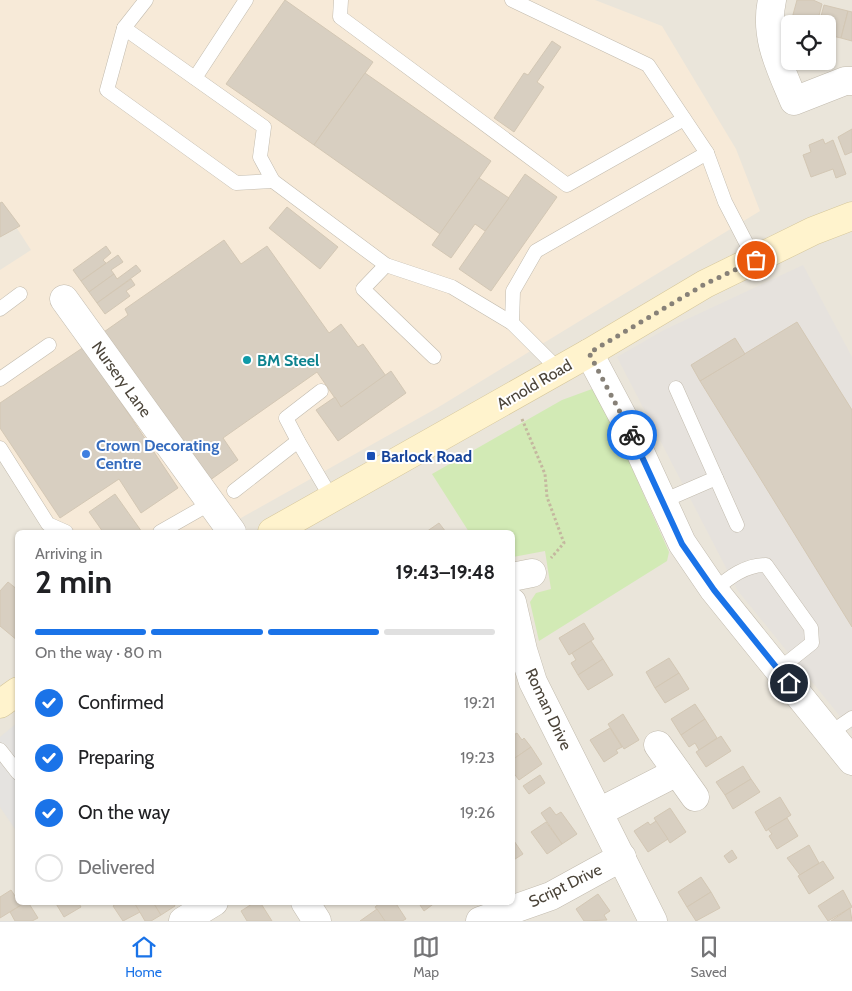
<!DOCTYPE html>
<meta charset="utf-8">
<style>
body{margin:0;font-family:Cabin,sans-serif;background:#f2f2f2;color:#202124;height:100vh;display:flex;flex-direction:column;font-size:19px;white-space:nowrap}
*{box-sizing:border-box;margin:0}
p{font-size:16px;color:#757577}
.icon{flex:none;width:28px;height:28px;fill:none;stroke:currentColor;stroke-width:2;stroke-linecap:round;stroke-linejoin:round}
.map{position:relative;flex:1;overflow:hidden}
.panel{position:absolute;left:15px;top:530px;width:500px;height:375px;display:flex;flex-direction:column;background:#fff;border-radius:8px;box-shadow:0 1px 4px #0004}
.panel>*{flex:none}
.tools{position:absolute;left:781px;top:15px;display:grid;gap:10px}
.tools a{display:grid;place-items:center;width:55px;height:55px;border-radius:8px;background:#fff;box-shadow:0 1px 4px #0004;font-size:25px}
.pin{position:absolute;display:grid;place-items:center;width:42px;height:42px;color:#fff;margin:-21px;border:2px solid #fff;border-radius:50%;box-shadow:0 1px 5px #0007}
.courier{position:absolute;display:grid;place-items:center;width:50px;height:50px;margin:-25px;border:4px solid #1a73e8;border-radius:50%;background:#fff;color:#222;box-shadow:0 1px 6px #0007}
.overview em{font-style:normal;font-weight:800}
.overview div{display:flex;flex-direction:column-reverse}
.overview{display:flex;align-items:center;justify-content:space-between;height:85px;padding:0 20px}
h1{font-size:32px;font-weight:800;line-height:38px}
.bar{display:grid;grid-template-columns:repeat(4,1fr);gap:8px 5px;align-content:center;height:60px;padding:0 20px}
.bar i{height:6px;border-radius:4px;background:#e0e0e0}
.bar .current{background:#1a73e8}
.bar p{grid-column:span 4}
ol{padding:0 20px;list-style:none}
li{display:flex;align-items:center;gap:15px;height:55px}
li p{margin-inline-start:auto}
li .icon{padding:5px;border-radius:50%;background:#1a73e8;color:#fff;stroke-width:4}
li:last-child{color:#757577}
li i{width:28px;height:28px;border:2px solid #e0e0e0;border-radius:50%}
.dock{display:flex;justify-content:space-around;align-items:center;height:70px;border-top:1px solid #e0e0e0;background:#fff;font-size:14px;color:#757577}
.dock a{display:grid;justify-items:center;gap:2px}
.dock .current{color:#1a73e8}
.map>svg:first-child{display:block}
</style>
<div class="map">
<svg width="852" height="921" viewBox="0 0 852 921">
<rect width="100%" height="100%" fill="#f6f3ec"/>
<!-- residential -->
<path fill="#eae5da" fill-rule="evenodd" d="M0,0H852V921H0ZM790,24H828V61H790ZM18,532H512V902H18Z"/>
<!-- commercial -->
<polygon fill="#f7ead8" points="0,0 595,0 662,26 736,149 760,211 437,408 216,532 55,532 0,453 0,270 31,250 0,202"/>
<!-- industrial -->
<polygon fill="#e6e2dd" points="803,265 852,357 852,731 738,591 617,357 664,330"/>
<!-- green -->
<polygon fill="#d2eab5" points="592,389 613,425 669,552 667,561 539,641 530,602 536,593 551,589 545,551 513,557 512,532 469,532 432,474 562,400"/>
<!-- parking -->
<polygon fill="#e5e3e0" points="17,723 18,724 17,832 0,807 0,737"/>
<!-- building -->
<g fill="#d8cfc1" stroke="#d3c7b4">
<polygon points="285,0 373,62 314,145 226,84"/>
<polygon points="797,0 813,0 822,4 817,23 807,21 806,24 791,22"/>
<polygon points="824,5 848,11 841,38 828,35 828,24 819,24"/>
<polygon points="848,11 852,12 852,41 841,38"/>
<polygon points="552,41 561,47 537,82 544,87 514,132 494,118 524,73 528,75"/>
<polygon points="365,73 491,161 440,234 314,145"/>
<polygon points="852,129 852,152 845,155 838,137"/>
<polygon points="823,139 825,144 833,140 846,174 836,178 833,169 811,177 803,155 811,152 809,145"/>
<polygon points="525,174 557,197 491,291 459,269"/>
<polygon points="479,178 509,198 485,231 475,224 451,258 432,245"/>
<polygon points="2,202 20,226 0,237 0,203"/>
<polygon points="287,207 338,247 320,269 269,228"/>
<polygon points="224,240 241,264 267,246 329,333 341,324 358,347 363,344 386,376 341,407 317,372 223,438 238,460 206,483 101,334 128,315 125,309"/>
<polygon points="106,246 111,253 103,260 106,263 81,281 73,270"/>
<polygon points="118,255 123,262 111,270 114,274 89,292 81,281"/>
<polygon points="136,265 141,271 97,303 89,292 114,274 117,279"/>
<polygon points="131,279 135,285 126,291 130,296 105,314 97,303"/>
<polygon points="797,322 852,410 852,627 700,381"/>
<polygon points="735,338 745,354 700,381 691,365"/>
<polygon points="84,347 178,488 141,513 119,479 60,518 0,428 0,403"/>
<polygon points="391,371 406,393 338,441 316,410 335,397 341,407"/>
<polygon points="115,494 142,532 103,532 89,512"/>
<polygon points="439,523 446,532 426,532"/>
<polygon points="8,582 18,590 18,641 0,626 0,591"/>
<polygon points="584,623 594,639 569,655 559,638"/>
<polygon points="591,641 603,659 578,675 571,663 576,660 572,653"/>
<polygon points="669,658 679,673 655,688 646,672"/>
<polygon points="603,659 613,675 588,690 578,675"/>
<polygon points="679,673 689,689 665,703 655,688"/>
<polygon points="695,704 705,719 681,735 671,719"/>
<polygon points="623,714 639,740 624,749 608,724"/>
<polygon points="705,719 717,738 699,750 695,743 689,747 681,735"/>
<polygon points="610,728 622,747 616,750 618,753 604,762 590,740"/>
<polygon points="517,733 522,740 524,738 531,747 512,760 512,736"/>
<polygon points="721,736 731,751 706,767 696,752"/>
<polygon points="531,747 542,764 519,780 512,771 512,760"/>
<polygon points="743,766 751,779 725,795 716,782"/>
<polygon points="540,775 545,783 529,794 523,786"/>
<polygon points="751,779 760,792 733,809 725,795"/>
<polygon points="780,797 791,815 766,831 755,812"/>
<polygon points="550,807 556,815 561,812 577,834 562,844 541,813"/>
<polygon points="670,808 686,832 670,843 654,818"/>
<polygon points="787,818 798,836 777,849 769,836 772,834 768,829"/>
<polygon points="656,821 668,839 648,852 634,831 648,822 650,825"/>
<polygon points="546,822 562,844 547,854 531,832"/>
<polygon points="512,838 523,854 512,861"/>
<polygon points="809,845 819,863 800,875 787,858"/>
<polygon points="732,850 737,858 729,863 724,856"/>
<polygon points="823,861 834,878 809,894 798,876"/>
<polygon points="701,877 711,892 687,907 678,892"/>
<polygon points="11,890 21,905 0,918 0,897"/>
<polygon points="843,890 852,907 828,921 818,906"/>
<polygon points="711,892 720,908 696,921 687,907"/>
<polygon points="598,894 610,911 604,915 607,920 584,921 576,909"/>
<polygon points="26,902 28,902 38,918 32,921 15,921 10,912"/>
<polygon points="55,902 78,902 81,907 64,917"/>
<polygon points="118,902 134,902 140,912 123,921 113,906"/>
<polygon points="134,902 153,902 161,915 151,921 145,921"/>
<polygon points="153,902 173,902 175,906 161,915"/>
<polygon points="255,902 260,902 272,921 247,921 241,911"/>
<polygon points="381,902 395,902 406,919 402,921 385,921 375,907"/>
<polygon points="418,902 436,902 424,911"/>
<polygon points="850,908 852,921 831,921"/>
<polygon points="377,909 385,921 360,921"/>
</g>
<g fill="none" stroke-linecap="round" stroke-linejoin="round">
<!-- lane casing -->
<g stroke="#c2bbae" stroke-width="15">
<g id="lane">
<polyline points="146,0 124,28 264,127 260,157 273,181 386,265 452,287 512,323 559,370"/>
<polyline points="341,0 340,17 567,185 684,119"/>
<polyline points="512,0 648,65 707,153 725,202 755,260"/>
<polyline points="124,28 107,90 236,183 273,181"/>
<polyline points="195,78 246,0"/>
<polyline points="386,265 363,289 434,357"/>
<polyline points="0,309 20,294"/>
<polyline points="512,323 513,291 536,251 707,153"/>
<polyline points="0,379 49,345"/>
<polyline points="676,388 737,525"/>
<polyline points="298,441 286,418 321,391"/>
<polyline points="0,448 48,524 66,532"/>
<polyline points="234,491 298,441 332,499"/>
<polyline points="663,501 716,478"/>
<polyline points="160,532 211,503"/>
<path d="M714,590C730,577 745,565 766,565L811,628L812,643L778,670"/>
<polyline points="830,733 852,718"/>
<polyline points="0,750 18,773"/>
</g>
</g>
<!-- street casing -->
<g stroke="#c2bbae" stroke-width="29">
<g id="street">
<path d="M772,0C764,37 780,67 794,101L845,81H852"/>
<polyline points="64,299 232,532"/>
<polyline points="589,353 631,432 682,543 714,590 852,761"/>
<polyline points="512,577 532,573"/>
<polyline points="512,602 523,650 533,682 653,921"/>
<polyline points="658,745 695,797"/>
<polyline points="599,812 677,772"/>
<polyline points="305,902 317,921"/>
<polyline points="183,921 214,902"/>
<polyline points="480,921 551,896 622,857"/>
</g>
</g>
<!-- secondary casing -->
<g stroke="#d6c79b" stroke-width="29">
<g id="secondary">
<polyline points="272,532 589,353 705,284 813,231 852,216"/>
<polyline points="0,704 18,691"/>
</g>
</g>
<!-- path -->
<polyline stroke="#c4b79f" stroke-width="3" stroke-dasharray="2.5 2.5" stroke-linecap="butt" points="522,419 545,474 547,497 564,543 551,558"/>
<!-- lane -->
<use href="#lane" stroke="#fff" stroke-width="14"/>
<!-- street -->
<use href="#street" stroke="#fff" stroke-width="28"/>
<!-- secondary -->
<use href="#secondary" stroke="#fff3cd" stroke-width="28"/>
</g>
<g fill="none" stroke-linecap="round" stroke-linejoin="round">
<!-- done -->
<polyline stroke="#878178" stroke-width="5" stroke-dasharray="0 9" points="632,435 589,353 705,284 756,260"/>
<!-- route -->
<polyline stroke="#1a73e8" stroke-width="6" points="632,435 682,544 714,590 789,683"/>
</g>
<!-- markers -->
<circle fill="#0f9aa8" stroke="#fff" stroke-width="2" cx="247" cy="360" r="5"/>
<circle fill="#3f7fe0" stroke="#fff" stroke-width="2" cx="86" cy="454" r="5"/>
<rect fill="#1a4fb4" stroke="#fff" stroke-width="2" x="366" y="451" width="10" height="10" rx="2.5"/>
<g text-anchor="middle" stroke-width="4" stroke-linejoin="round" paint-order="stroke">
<!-- culture labels -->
<g font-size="16" font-weight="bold" fill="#0d838f" stroke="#fff" text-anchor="start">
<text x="257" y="366">BM Steel</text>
</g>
<!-- street labels -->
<g font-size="16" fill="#4b4439" stroke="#fff">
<text transform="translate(122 379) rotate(54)" y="6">Nursery Lane</text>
<text transform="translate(534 384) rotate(-30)" y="6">Arnold Road</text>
<text transform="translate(549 709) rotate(65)" y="6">Roman Drive</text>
<text transform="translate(565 885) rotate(-26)" y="6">Script Drive</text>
</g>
<!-- shop labels -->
<g font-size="16" font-weight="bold" fill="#366cbe" stroke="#fff" text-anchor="start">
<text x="96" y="451">Crown Decorating<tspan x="96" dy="18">Centre</tspan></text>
</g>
<!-- transit labels -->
<g font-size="16" font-weight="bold" fill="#164399" stroke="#fff" text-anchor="start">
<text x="381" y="462">Barlock Road</text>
</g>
</g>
</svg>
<div class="tools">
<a><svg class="icon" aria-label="locate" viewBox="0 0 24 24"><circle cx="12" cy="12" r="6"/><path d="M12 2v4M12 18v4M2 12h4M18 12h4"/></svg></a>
</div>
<div class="pin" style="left:756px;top:260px;background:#ea580c"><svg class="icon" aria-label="bag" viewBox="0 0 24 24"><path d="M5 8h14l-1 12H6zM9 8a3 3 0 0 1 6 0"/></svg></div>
<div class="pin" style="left:789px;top:683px;background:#1f2937"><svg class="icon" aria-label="home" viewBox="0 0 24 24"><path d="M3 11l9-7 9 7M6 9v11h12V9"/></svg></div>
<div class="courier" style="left:632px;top:435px"><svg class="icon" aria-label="bike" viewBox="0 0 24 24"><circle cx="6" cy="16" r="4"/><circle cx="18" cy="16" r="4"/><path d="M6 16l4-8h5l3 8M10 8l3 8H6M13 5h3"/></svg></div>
<section class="panel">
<div class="overview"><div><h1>2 min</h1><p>Arriving in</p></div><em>19:43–19:48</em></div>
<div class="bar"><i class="current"></i><i class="current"></i><i class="current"></i><i></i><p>On the way · 80 m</p></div>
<ol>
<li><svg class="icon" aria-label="check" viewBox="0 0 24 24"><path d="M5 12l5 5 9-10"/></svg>Confirmed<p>19:21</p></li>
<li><svg class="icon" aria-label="check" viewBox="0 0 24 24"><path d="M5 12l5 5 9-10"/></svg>Preparing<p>19:23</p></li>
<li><svg class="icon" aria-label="check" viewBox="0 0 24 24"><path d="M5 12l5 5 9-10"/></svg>On the way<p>19:26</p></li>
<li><i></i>Delivered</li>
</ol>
</section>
</div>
<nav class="dock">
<a class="current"><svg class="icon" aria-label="home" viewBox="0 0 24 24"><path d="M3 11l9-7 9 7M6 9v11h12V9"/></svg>Home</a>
<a><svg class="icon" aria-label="map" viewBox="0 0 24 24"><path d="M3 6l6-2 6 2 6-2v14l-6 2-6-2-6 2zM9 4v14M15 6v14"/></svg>Map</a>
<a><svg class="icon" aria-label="saved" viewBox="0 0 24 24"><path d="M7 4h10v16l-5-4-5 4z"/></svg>Saved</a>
</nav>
